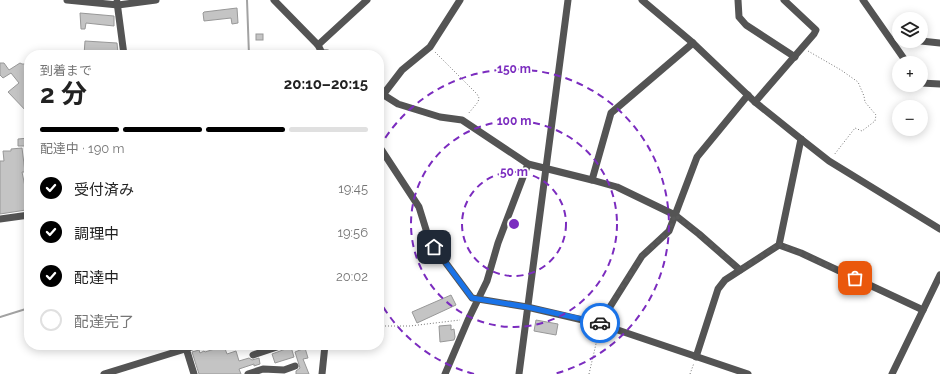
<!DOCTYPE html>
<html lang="ja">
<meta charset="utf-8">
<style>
body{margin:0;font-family:Raleway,"Noto Sans JP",sans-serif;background:#f2f2f2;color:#222;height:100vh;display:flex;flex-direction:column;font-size:15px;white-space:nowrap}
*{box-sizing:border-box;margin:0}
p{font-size:13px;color:#767676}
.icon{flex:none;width:22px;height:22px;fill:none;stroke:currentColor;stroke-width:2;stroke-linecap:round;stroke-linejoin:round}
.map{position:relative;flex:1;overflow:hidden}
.details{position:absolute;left:24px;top:50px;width:360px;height:300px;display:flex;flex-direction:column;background:#fff;border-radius:16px;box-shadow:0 2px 10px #0003}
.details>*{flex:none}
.fabs{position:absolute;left:892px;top:12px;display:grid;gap:8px}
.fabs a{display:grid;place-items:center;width:36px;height:36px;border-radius:50%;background:#fff;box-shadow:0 2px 10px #0003;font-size:20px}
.pin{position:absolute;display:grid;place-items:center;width:34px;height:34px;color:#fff;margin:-17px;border-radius:8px;box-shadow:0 2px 6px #0006}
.courier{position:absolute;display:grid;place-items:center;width:40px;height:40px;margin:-20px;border:3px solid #1a73e8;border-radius:50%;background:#fff;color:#222;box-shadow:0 1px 5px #0007}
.summary em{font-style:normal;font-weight:700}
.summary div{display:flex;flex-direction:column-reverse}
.summary{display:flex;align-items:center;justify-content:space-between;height:68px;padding:0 16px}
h1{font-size:26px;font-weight:700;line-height:30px}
.bar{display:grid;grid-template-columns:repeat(4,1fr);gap:6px 4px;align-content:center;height:48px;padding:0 16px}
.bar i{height:5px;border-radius:3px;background:#e0e0e0}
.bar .active{background:#000}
.bar p{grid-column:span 4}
ol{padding:0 16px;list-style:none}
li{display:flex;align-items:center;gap:12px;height:44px}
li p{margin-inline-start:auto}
li .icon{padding:4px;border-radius:50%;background:#000;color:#fff;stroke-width:4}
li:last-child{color:#767676}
li i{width:22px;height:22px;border:2px solid #e0e0e0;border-radius:50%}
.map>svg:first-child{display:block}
</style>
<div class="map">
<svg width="940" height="374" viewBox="0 0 940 374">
<rect width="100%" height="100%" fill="#fff"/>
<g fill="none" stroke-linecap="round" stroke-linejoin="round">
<!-- stream -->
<g stroke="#a2a2a2" stroke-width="2">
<polyline points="247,0 249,55"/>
<polyline points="0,317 29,308"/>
</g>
</g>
<!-- building -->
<g fill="#c4c4c4" stroke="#989898">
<polygon points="237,8 238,23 232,24 231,18 204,21 203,13 204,12"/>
<polygon points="80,13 114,16 114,26 86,23 85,29 81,29"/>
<rect x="256" y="34" width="7" height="6"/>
<polygon points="85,41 117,43 118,53 98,52 97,55 84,55"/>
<polygon points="0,63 4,63 9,70 20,63 22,64 27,64 28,66 29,66 29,114 8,92 19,83 11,73 3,78 0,75"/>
<polygon points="29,138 29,146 18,146 18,139"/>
<polygon points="22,148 25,172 22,172 28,201 25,201 26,210 0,214 0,161 4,161 3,151 11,151 11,149"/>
<polygon points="451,295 456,305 417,323 412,312"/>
<polygon points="536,320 558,324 556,335 534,331"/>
<polygon points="451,325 451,330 454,329 455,337 454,340 440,342 439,326"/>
<polygon points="224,346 227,354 236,351 239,361 249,358 252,360 259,358 260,364 254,366 254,364 239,369 241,374 199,374 192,352 199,350 200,353 204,351 205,352"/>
<polygon points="291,347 294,357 275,363 272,354"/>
<polygon points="305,348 308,358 303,359 309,374 296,374 296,371 300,368 295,352"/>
</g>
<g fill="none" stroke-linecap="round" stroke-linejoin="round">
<!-- path -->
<g stroke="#767676" stroke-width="1" stroke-dasharray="1 2" stroke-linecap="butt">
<polyline points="808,51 841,70 858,82 864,96 865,102 876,115 875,121 862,131 855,128 834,155"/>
<polyline points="435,52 477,94 479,98 478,102 468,114"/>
<polyline points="379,326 410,326 460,320"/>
<polyline points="589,374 599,331"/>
<polyline points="690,374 694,363"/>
</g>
<!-- minor -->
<g stroke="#545454" stroke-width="7">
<polyline points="67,0 118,5 156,0"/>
<polyline points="274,0 318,45 323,55"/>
<polyline points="642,0 693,43 755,102 801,139 829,161 940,229"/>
<polyline points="738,0 739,17 746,25 795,57"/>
<polyline points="863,0 907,63"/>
<polyline points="117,2 124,55"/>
<polyline points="921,41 940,43"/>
<polyline points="318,45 367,0"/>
<polyline points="322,53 327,53 331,55"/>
<polyline points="921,83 940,84"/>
<polyline points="379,92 398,104 440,117 462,120 528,164 592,180 617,187 675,215 699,234 740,270"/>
<polyline points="379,100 402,70 430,47 460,0"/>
<polyline points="755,102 814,34 816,30 784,0"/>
<polyline points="379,146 419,207 428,236 434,247 472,298 527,307 600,324 748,374"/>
<polyline points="592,180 611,113 693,43"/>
<polyline points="0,219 29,215"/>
<polyline points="779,245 801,253 923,310"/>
<polyline points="600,324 603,318 642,256 669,231 697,157 748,95"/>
<polyline points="185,345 194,374"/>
<polyline points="253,355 283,345"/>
<polyline points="696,357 718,289 725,280 779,245 801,139"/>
<polyline points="104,374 198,345"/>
<polyline points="248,374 263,369 284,370 295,366"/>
<polyline points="322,374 325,345"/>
<polyline points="445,374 468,320 487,281 498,243 528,164"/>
<polyline points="519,374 568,0"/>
<polyline points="892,374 940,275"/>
</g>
</g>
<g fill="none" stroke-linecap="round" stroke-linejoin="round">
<!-- done -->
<polyline stroke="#595959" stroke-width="4" stroke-dasharray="0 7.2" points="600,323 602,318 642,256 669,231 675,215 699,234 740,270 779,244 801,253 855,278"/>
<!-- route -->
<polyline stroke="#1a73e8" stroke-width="5" points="434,247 472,298 527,307 600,323"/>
</g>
<!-- distance rings -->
<g fill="none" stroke="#7b2cbf" stroke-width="2" stroke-dasharray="7 5">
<circle cx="514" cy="224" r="52"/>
<circle cx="514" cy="224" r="103"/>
<path d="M474 374A155 155 0 0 1 379 300M379 148A155 155 0 1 1 554 374"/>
</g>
<circle cx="514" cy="224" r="6" fill="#7b2cbf" stroke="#fff" stroke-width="2"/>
<g font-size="12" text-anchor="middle" font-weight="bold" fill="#7b2cbf" stroke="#fff" stroke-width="3.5" stroke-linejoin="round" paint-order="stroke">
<text x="514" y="73">150 m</text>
<text x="514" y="125">100 m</text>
<text x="514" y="176">50 m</text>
</g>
</svg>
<div class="fabs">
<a><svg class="icon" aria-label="layers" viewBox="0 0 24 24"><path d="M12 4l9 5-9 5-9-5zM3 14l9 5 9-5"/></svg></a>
<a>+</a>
<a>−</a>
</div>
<div class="pin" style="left:855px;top:278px;background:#ea580c"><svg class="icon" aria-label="bag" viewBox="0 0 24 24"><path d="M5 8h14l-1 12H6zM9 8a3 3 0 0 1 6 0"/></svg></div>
<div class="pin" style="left:434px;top:247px;background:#1f2937"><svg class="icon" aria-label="home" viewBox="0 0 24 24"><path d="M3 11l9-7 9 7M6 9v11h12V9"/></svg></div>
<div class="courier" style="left:600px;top:323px"><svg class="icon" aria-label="car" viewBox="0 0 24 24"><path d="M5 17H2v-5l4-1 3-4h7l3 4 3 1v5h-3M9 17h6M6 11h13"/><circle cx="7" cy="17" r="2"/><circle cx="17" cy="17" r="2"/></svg></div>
<section class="details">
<div class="summary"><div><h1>2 分</h1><p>到着まで</p></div><em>20:10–20:15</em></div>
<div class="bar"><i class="active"></i><i class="active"></i><i class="active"></i><i></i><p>配達中 · 190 m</p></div>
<ol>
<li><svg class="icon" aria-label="check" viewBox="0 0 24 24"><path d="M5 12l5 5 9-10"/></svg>受付済み<p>19:45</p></li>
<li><svg class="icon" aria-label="check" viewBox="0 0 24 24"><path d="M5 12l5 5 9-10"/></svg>調理中<p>19:56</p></li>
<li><svg class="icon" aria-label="check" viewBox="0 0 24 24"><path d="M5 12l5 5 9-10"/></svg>配達中<p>20:02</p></li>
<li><i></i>配達完了</li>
</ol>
</section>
</div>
